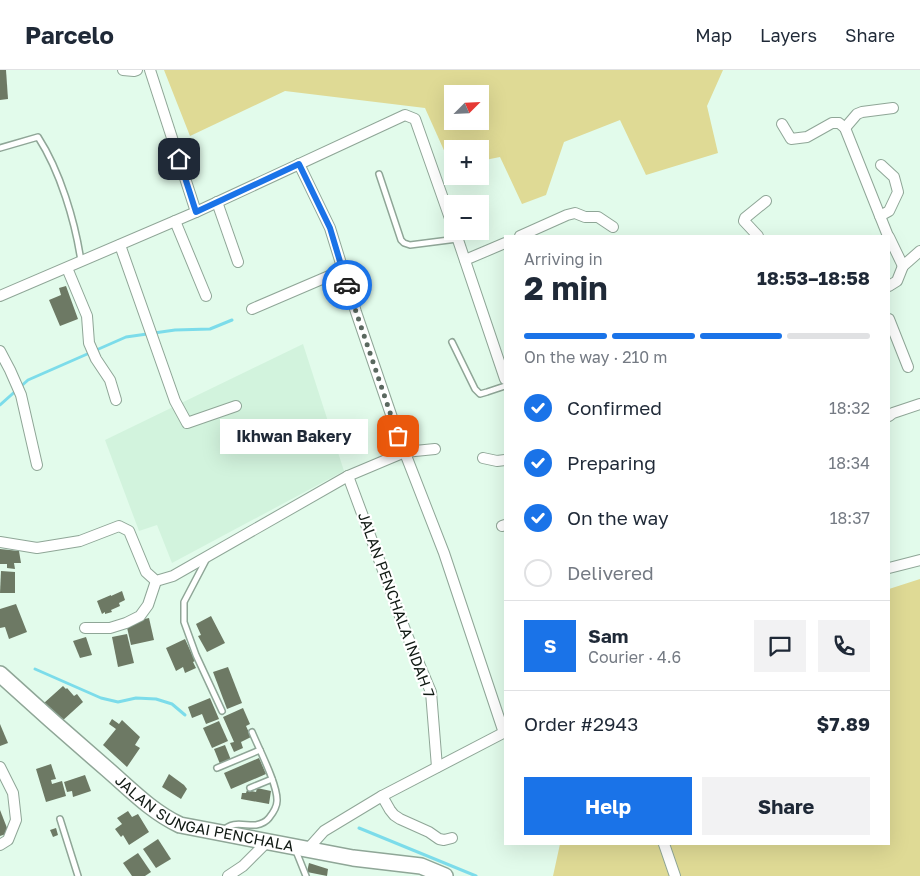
<!DOCTYPE html>
<meta charset="utf-8">
<style>
body{margin:0;font-family:"Golos Text",sans-serif;background:#f2f2f3;color:#1f2937;height:100vh;display:flex;flex-direction:column;font-size:19px;white-space:nowrap}
*{box-sizing:border-box;margin:0}
p{font-size:16px;color:#747a83}
.icon{flex:none;width:28px;height:28px;fill:none;stroke:currentColor;stroke-width:2;stroke-linecap:round;stroke-linejoin:round}
.map{position:relative;flex:1;overflow:hidden}
.panel{position:absolute;left:504px;top:165px;width:386px;height:610px;display:flex;flex-direction:column;background:#fff;border-radius:0px;box-shadow:0 5px 20px #0002}
.panel>*{flex:none}
.needle{width:32px;rotate:66deg}
.fabs{position:absolute;left:444px;top:15px;display:grid;gap:10px}
.fabs a{display:grid;place-items:center;width:45px;height:45px;border-radius:0px;background:#fff;box-shadow:0 5px 20px #0002;font-size:25px}
.pin{position:absolute;display:grid;place-items:center;width:42px;height:42px;color:#fff;margin:-21px;border-radius:10px;box-shadow:0 2px 8px #0006}
.courier{position:absolute;display:grid;place-items:center;width:50px;height:50px;margin:-25px;border:4px solid #1a73e8;border-radius:50%;background:#fff;color:#222;box-shadow:0 1px 6px #0007}
.bubble{position:absolute;height:35px;border-radius:0px;background:#fff;box-shadow:0 5px 20px #0002;font-size:16px;font-weight:700;line-height:35px;text-align:center}
.head em{font-style:normal;font-weight:700}
.head div{display:flex;flex-direction:column-reverse}
.head{display:flex;align-items:center;justify-content:space-between;height:85px;padding:0 20px}
h1{font-size:32px;font-weight:700;line-height:38px}
.bar{display:grid;grid-template-columns:repeat(4,1fr);gap:8px 5px;align-content:center;height:60px;padding:0 20px}
.bar i{height:6px;border-radius:4px;background:#e0e1e3}
.bar .on{background:#1a73e8}
.bar p{grid-column:span 4}
.line{display:flex;align-items:center;gap:12px;padding:0 20px;border-top:1px solid #e0e1e3}
.line div{flex:1}
.round{display:grid;place-items:center;flex:none;width:52px;height:52px;border-radius:0px;background:#f2f2f3}
ol{padding:0 20px;list-style:none}
li{display:flex;align-items:center;gap:15px;height:55px}
li p{margin-inline-start:auto}
li .icon{padding:5px;border-radius:50%;background:#1a73e8;color:#fff;stroke-width:4}
li:last-child{color:#747a83}
li i{width:28px;height:28px;border:2px solid #e0e1e3;border-radius:50%}
.action{display:flex;gap:10px;margin-top:auto;padding:10px 20px}
.action a{flex:1;height:58px;border-radius:0px;background:#1a73e8;color:#fff;font-size:20px;font-weight:700;line-height:58px;text-align:center}
.action a+a{background:#f2f2f3;color:#1f2937}
header{display:flex;align-items:center;gap:30px;box-sizing:border-box;height:70px;padding:0 25px;background:#fff;border-bottom:1px solid #e0e1e3}
header strong{font-size:24px}
nav{display:flex;gap:28px;margin-inline-start:auto;font-size:18px}
.map>svg:first-child{display:block}
</style>
<header>
<strong>Parcelo</strong>
<nav><a>Map</a><a>Layers</a><a>Share</a></nav>
</header>
<div class="map">
<svg width="920" height="806" viewBox="0 0 920 806">
<rect width="100%" height="100%" fill="#e2fbeb"/>
<!-- built -->
<polygon fill="#d2f3dd" points="303,274 344,401 172,493 157,455 139,461 105,370"/>
<!-- green -->
<g fill="#dfda95" fill-rule="evenodd">
<path d="M164,0H723L707,36L718,83L646,105L620,50L564,72L546,125L522,134L500,87L480,91V79H452V96H451L425,38L285,21L190,66ZM452,24H480V51H452Z"/>
<polygon points="920,509 920,806 553,806 560,774 889,774 889,519"/>
</g>
<g fill="none" stroke-linecap="round" stroke-linejoin="round">
<!-- stream -->
<g stroke="#7cdcea" stroke-width="3">
<polyline points="0,335 28,310 126,267 175,260 210,259 232,250"/>
<polyline points="35,599 101,628 118,632 136,628 156,629 172,634 185,645"/>
<polyline points="359,758 476,806"/>
</g>
</g>
<!-- building -->
<g fill="#6d7964">
<polygon points="0,0 6,0 8,29 0,30"/>
<polygon points="66,216 78,249 60,256 49,230 61,225 59,218"/>
<polygon points="0,479 19,481 21,493 14,493 15,499 7,498 7,494 0,494"/>
<polygon points="1,501 15,502 15,523 0,523"/>
<polygon points="122,521 125,530 119,533 120,536 111,540 112,542 105,544 105,542 102,544 97,531 111,525 111,526"/>
<polygon points="16,534 27,562 9,569 5,557 0,558 0,539"/>
<polygon points="211,546 225,573 207,582 198,566 201,565 196,554"/>
<polygon points="149,548 154,570 131,575 126,553"/>
<polygon points="127,564 134,593 118,597 112,567"/>
<polygon points="86,567 92,585 80,588 73,571"/>
<polygon points="185,569 195,591 193,592 196,598 185,603 183,597 176,601 166,578"/>
<polygon points="228,597 242,633 227,639 213,602"/>
<polygon points="63,616 66,619 67,618 74,626 77,624 83,632 61,652 44,633"/>
<polygon points="210,628 219,649 206,654 202,644 192,648 188,637"/>
<polygon points="243,638 250,654 246,656 251,667 241,672 243,678 234,682 230,673 234,672 223,647"/>
<polygon points="112,649 119,654 122,650 140,667 135,675 140,678 127,697 103,675 116,659 109,654"/>
<polygon points="219,651 228,671 212,678 203,658"/>
<polygon points="0,654 8,673 0,676"/>
<polygon points="225,675 231,690 220,694 214,679"/>
<polygon points="259,688 266,704 231,719 224,703"/>
<polygon points="51,694 56,709 51,710 52,714 62,711 66,726 46,732 36,699"/>
<polygon points="169,704 184,715 187,719 181,729 162,717"/>
<polygon points="85,705 91,721 73,727 72,721 67,722 64,712"/>
<polygon points="257,718 271,721 269,734 241,729 242,723 246,723 247,720 256,722"/>
<polygon points="0,740 9,763 0,766"/>
<polygon points="128,741 132,747 138,744 149,762 129,775 123,765 121,767 115,759 122,754 117,748"/>
<polygon points="56,758 58,765 53,767 50,760"/>
<polygon points="158,769 171,789 156,798 143,779"/>
<polygon points="138,783 151,802 145,806 132,806 123,793"/>
<polygon points="309,793 328,799 327,806 307,802"/>
</g>
<g fill="none" stroke-linecap="round" stroke-linejoin="round">
<!-- lane casing -->
<g stroke="#8fa697" stroke-width="8">
<g id="lane">
<path d="M0,78L38,67C60,101 75,151 81,191"/>
<polyline points="379,104 401,170 404,173 410,175 457,169"/>
<polyline points="452,272 475,319 480,324 487,322 505,316"/>
<polyline points="206,490 184,532 184,552 196,585 222,641"/>
<polyline points="217,698 260,680"/>
<polyline points="250,718 272,709"/>
<polyline points="60,749 78,806"/>
<path d="M223,761C232,750 245,756 256,755C261,754 266,752 269,748C273,743 277,737 277,731C278,715 258,677 252,662"/>
<polyline points="296,781 306,806"/>
</g>
</g>
<!-- street casing -->
<g stroke="#8fa697" stroke-width="12">
<g id="street">
<polyline points="123,0 134,1 137,0"/>
<polyline points="150,0 196,142"/>
<polyline points="782,54 791,69 807,67 832,53 839,53 845,58 880,146"/>
<polyline points="845,58 857,44 862,42 893,38"/>
<polyline points="299,94 330,158 356,242 398,365 444,483 504,663"/>
<polyline points="881,95 894,107 898,122 889,141 880,146 888,166"/>
<polyline points="217,132 238,192"/>
<polyline points="175,151 206,226"/>
<polyline points="455,161 505,309"/>
<polyline points="520,166 567,145 575,143 585,147 598,147 613,157"/>
<polyline points="758,166 744,151 745,148 766,131"/>
<polyline points="889,167 903,196"/>
<polyline points="120,175 175,331 187,353 236,336"/>
<polyline points="465,190 505,173"/>
<polyline points="67,198 87,246 89,273 96,289 110,310 116,330"/>
<polyline points="889,216 897,211 903,196 920,181"/>
<polyline points="0,226 196,142 405,45 415,49 452,154"/>
<polyline points="252,239 343,200"/>
<polyline points="889,249 908,297"/>
<polyline points="0,281 10,300 21,325 37,395"/>
<polyline points="889,346 893,343 920,334"/>
<polyline points="483,388 497,391 505,390"/>
<polyline points="348,406 407,565 431,622 437,697"/>
<polyline points="502,456 505,455"/>
<polyline points="0,472 37,478 80,471 119,456 129,461 146,502 156,511 173,506 348,406 405,382 435,379"/>
<polyline points="889,498 920,490"/>
<polyline points="85,558 110,558 126,553 140,546 148,535 156,511"/>
<polyline points="0,697 13,723 16,750 8,770 0,775"/>
<polyline points="382,726 390,740 394,745 400,749 429,762 439,769 444,770 452,768"/>
<polyline points="664,774 675,806"/>
<polyline points="307,780 324,761 382,726 505,662"/>
<polyline points="228,806 243,796 267,772"/>
</g>
</g>
<!-- secondary casing -->
<g stroke="#8fa697" stroke-width="18">
<g id="secondary">
<path id="s1" d="M0,604C35,636 71,668 107,699C130,719 152,742 180,755L353,788L421,796L445,806"/>
</g>
</g>
<!-- lane -->
<use href="#lane" stroke="#fff" stroke-width="5"/>
<!-- street -->
<use href="#street" stroke="#fff" stroke-width="10"/>
<!-- secondary -->
<use href="#secondary" stroke="#fff" stroke-width="15"/>
</g>
<g fill="none" stroke-linecap="round" stroke-linejoin="round">
<!-- done -->
<polyline stroke="#5a685f" stroke-width="5" stroke-dasharray="0 9" points="347,215 398,366"/>
<!-- route -->
<polyline stroke="#1a73e8" stroke-width="6" points="179,89 196,142 299,94 330,158 347,215"/>
</g>
<g text-anchor="middle" stroke-width="4.5" stroke-linejoin="round" paint-order="stroke">
<!-- street labels -->
<g font-size="15" fill="#101913" stroke="#fff">
<text transform="translate(396 535) rotate(70)" y="5">JALAN PENCHALA INDAH 7</text>
<text dy="5" stroke="none"><textPath href="#s1" startOffset="254">JALAN SUNGAI PENCHALA</textPath></text>
</g>
</g>
</svg>
<div class="fabs">
<a><svg class="needle" viewBox="-14 -14 28 28"><path d="M0-13l5 13h-10z" fill="#e53935"/><path d="M0 13l5-13h-10z" fill="#747a83"/></svg></a>
<a>+</a>
<a>−</a>
</div>
<div class="pin" style="left:398px;top:366px;background:#ea580c"><svg class="icon" aria-label="bag" viewBox="0 0 24 24"><path d="M5 8h14l-1 12H6zM9 8a3 3 0 0 1 6 0"/></svg></div>
<div class="pin" style="left:179px;top:89px;background:#1f2937"><svg class="icon" aria-label="home" viewBox="0 0 24 24"><path d="M3 11l9-7 9 7M6 9v11h12V9"/></svg></div>
<div class="courier" style="left:347px;top:215px"><svg class="icon" aria-label="car" viewBox="0 0 24 24"><path d="M5 17H2v-5l4-1 3-4h7l3 4 3 1v5h-3M9 17h6M6 11h13"/><circle cx="7" cy="17" r="2"/><circle cx="17" cy="17" r="2"/></svg></div>
<div class="bubble" style="left:220px;top:349px;width:148px">Ikhwan Bakery</div>
<section class="panel">
<div class="head"><div><h1>2 min</h1><p>Arriving in</p></div><em>18:53–18:58</em></div>
<div class="bar"><i class="on"></i><i class="on"></i><i class="on"></i><i></i><p>On the way · 210 m</p></div>
<ol>
<li><svg class="icon" aria-label="check" viewBox="0 0 24 24"><path d="M5 12l5 5 9-10"/></svg>Confirmed<p>18:32</p></li>
<li><svg class="icon" aria-label="check" viewBox="0 0 24 24"><path d="M5 12l5 5 9-10"/></svg>Preparing<p>18:34</p></li>
<li><svg class="icon" aria-label="check" viewBox="0 0 24 24"><path d="M5 12l5 5 9-10"/></svg>On the way<p>18:37</p></li>
<li><i></i>Delivered</li>
</ol>
<div class="line" style="height:90px"><b class="round" style="background:#1a73e8;color:#fff">S</b><div><b>Sam</b><p>Courier · 4.6</p></div><a class="round"><svg class="icon" aria-label="chat" viewBox="0 0 24 24"><path d="M4 5h16v11H9l-5 4z"/></svg></a><a class="round"><svg class="icon" aria-label="phone" viewBox="0 0 24 24"><path d="M5 4h4l2 5-3 2q2 4 5 5l2-3 5 2v4C11 20 4 13 5 4z"/></svg></a></div>
<div class="line" style="height:65px"><div>Order #2943</div><b>$7.89</b></div>
<div class="action"><a>Help</a><a>Share</a></div>
</section>
</div>
